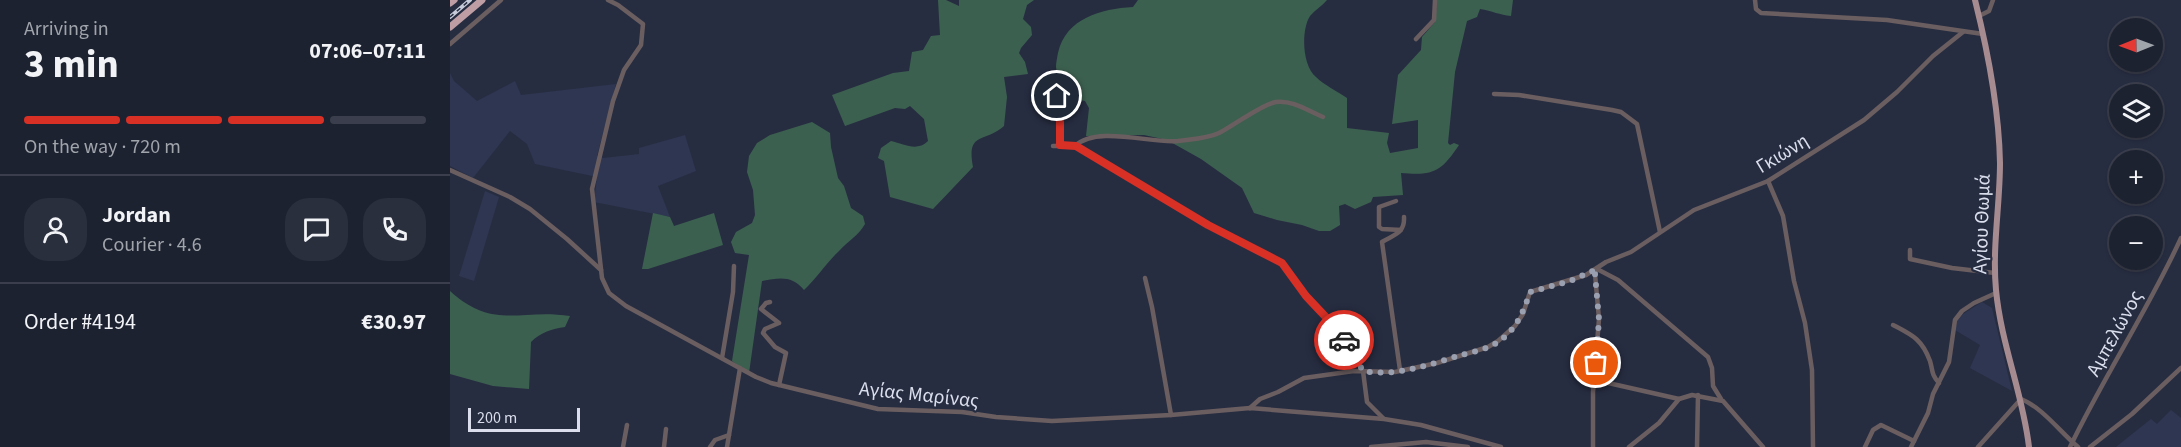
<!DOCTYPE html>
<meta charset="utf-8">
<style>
body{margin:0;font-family:"Source Sans 3",sans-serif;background:#2a2f3d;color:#f1f3f6;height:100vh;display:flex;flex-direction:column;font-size:22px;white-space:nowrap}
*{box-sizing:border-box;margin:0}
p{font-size:20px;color:#a0a4ab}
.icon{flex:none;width:33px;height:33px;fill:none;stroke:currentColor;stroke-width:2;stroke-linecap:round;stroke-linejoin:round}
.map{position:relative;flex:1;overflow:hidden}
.panel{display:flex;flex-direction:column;background:#1d2231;width:450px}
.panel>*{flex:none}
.needle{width:39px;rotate:269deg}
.tools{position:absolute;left:1659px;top:18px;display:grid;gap:12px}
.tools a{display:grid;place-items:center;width:54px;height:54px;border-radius:50%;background:#1d2231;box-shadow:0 2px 4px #0004,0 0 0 2px #3b3f4d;font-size:30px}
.scale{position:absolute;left:18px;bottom:15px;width:112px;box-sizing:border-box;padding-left:6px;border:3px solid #dadeec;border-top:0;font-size:16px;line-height:21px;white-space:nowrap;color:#dadeec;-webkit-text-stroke:4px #272d41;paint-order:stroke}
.pin{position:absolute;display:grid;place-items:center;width:51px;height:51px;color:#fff;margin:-26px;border:3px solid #fff;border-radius:50%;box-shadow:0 2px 6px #0007}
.courier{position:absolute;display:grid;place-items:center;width:60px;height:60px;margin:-30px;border:4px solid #d93025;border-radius:50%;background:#fff;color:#222;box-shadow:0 2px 8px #0007}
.summary em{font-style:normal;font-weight:700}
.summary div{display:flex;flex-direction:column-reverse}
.summary{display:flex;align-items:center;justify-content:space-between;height:102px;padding:0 24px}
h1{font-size:39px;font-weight:700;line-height:45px}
.bar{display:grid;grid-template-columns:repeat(4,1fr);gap:9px 6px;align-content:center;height:72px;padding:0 24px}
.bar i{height:8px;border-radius:4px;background:#3b3f4d}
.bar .selected{background:#d93025}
.bar p{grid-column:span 4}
.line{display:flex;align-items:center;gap:15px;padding:0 24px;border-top:2px solid #3b3f4d}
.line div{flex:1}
.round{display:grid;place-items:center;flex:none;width:63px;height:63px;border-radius:24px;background:#2a2f3d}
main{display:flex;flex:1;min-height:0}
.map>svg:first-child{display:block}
</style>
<main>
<section class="panel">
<div class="summary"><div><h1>3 min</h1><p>Arriving in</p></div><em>07:06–07:11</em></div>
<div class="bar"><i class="selected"></i><i class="selected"></i><i class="selected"></i><i></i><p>On the way · 720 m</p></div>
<div class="line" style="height:108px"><a class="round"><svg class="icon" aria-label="person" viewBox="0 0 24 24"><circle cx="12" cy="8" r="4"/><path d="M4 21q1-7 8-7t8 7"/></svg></a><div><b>Jordan</b><p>Courier · 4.6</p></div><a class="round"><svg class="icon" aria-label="chat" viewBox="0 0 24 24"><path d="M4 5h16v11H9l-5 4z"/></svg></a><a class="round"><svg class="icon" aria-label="phone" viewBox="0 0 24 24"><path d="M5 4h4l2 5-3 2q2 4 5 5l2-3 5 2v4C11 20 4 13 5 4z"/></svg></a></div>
<div class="line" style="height:78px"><div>Order #4194</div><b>€30.97</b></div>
</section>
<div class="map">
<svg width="1731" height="447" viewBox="0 0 1731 447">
<rect width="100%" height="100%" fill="#272d41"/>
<!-- built -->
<g fill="#2e3651">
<polygon points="0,73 4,81 27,101 65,81 71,95 166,84 147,156 153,158 189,154 189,148 235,135 246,171 208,186 220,217 144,202 147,177 85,164 77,144 60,131 23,178 0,166"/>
<polygon points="35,191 49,197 24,281 9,276"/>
<polygon points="1532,302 1542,308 1562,391 1520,368 1530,345 1505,330 1507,321 1513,314"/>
<polygon points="1721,410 1731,418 1731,447 1666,447 1701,419 1707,424"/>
</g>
<!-- green -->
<g fill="#3c6050">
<path d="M488,0H496L509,6V0H584L577,5L573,19L581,27L582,35L571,48L569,53L575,62L578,74L554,77L557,97L554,126C535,143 516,131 523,167L483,209L440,197L434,161L428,158L431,148L441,141C454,144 467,152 478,141L474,119L460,106L455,109L445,108L395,126L382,95L443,73L459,71L462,52L473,50L481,36L490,35Z"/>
<path d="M688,0H877C872,6 865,10 860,16C851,30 852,66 866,77C874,85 887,91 897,98V128L939,133L937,143L940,153L968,148V120L942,124L948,75L971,50L972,37L985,22L987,0H1063L1061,16C1050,15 1042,11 1030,9L1027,17L1017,21L1005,72L998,143L1000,145L1004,143L1009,145C991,172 983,176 951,173L953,195L923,197L921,202L905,209L895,204L889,206L890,225L880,231H869L852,225L827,220L804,213L792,188L751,159L717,140L694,135L636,136L639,108L635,101L620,98C614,88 607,79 606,67C606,63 607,58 608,53C616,18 651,9 683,7Z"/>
<path d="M362,122L380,133L381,147L388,178L394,186L401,208L413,216L415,224C408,236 398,241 389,251C376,263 367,278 354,290C342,275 329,278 312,281L299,373L282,361L299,255L285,253L281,242L286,232L302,223L305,215L303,190L297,172L299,156L307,143L320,135Z"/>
<polygon points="203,213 220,217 224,226 264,213 273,245 198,269 192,269"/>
<path d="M0,291C44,331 70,308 120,316L115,327C102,329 91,332 81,342L79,389L43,386L0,374Z"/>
</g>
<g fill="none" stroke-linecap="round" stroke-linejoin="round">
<!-- minor -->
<g stroke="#6b5e60" stroke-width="4.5">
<polyline points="158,0 168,5 193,24 191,45 174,70 163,101 142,189 152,278 159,293 176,306 306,377 321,383 428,409 512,412 546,417 602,421 721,415 800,408 934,419 971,425 1051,447"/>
<polyline points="1305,0 1306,9 1311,13 1437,20 1533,34"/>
<polyline points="1529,16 1539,11 1543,0"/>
<polyline points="966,39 984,20 985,0"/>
<polyline points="0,44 51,0"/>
<polyline points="1044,94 1069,95 1162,110 1171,112 1187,124 1210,232"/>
<polyline points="607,96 610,114 610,145"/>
<polyline points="603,146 625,146 758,225 832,263 856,296 889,331 913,371 917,402 933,418"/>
<path d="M625,146C647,125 702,144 728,141C742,139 756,139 769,133C783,126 812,104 826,102C843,100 858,111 873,117"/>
<polyline points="0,170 60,197 80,209 117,239 151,270"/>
<polyline points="1318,181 1333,216 1344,281 1355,323 1362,370 1363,447"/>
<polyline points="946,201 929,207 929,227 932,229 951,230"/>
<polyline points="1460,250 1460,259 1502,268 1545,273"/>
<polyline points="1147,269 1168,280 1258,357 1262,368 1263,386 1271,399"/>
<polyline points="695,278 702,307 721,415"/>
<polyline points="320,302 316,303 311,309 329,323 315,329 313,333 325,347 336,353 329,385"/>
<path d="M1443,325C1462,335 1472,339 1480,361C1483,371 1481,374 1489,383"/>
<polyline points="272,358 283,292 284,266"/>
<path d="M950,370L932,242C943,235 955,234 954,217"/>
<polyline points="1145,380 1229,399"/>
<polyline points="800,408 810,399 828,392 854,378 904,371 945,372 987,363 1038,347 1048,341 1065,326 1073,314 1080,292 1136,275 1156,262 1181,252 1244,210 1318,181 1414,120 1447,92 1483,56 1513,32"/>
<polyline points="173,447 177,425"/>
<polyline points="214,447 216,429"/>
<polyline points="260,447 265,440 279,435"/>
<polyline points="277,447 290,368"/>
<polyline points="921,447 976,442 1018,447"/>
<polyline points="1143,447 1143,392 1149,319 1145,274 1147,269"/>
<polyline points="1179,447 1209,423 1229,399 1242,395 1273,401 1313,447"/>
<polyline points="1247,447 1248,395"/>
<polyline points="1415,447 1423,430 1431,425 1464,441"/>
<polyline points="1461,447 1478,413 1483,394 1499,362 1505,320 1512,311 1524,303 1546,293"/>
<path d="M1528,447L1571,399C1593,408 1610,432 1628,447"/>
<path d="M1620,447C1654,376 1698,310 1731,238"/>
<polyline points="1640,447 1682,414 1731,368"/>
</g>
<!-- major -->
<path stroke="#a68c91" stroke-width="6" d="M1525,0C1538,52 1549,109 1550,163C1550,205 1542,247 1546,290C1551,344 1573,394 1579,447"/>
<!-- highway -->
<g stroke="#be9ea4" stroke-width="7">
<polyline points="0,3 4,0"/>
<polyline points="0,27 32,0"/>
</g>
<!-- rail casing -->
<g stroke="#c7ccda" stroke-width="4">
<polyline id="rail" points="0,17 20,0"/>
</g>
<!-- rail -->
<use href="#rail" stroke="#272d41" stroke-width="1.5" stroke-dasharray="4.5" stroke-linecap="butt"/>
</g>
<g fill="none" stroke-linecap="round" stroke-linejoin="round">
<!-- done -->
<path stroke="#9ba0b0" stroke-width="6" stroke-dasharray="0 10.8" d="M894,340L913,371C945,377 978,365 1008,356C1021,352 1036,350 1048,342C1066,330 1073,313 1080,292L1120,281L1147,269L1145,274L1149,319L1146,363"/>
<!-- route -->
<polyline stroke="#d93025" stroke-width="8" points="607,96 610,105 610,145 626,146 758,225 832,263 856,296 889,331 894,340"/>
</g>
<g text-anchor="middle" stroke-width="4.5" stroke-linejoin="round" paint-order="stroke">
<!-- street labels -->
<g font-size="20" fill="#dadeec" stroke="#272d41">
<text transform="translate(1332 153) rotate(-31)" y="7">Γκιώνη</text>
<text transform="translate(1531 224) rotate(-88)" y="7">Αγίου Θωμά</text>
<text transform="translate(1664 333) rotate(-61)" y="7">Αμπελώνος</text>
<text transform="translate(469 394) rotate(6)" y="7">Αγίας Μαρίνας</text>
</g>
</g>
</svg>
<div class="tools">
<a><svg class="needle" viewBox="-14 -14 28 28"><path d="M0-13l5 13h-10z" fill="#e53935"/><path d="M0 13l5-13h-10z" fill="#a0a4ab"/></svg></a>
<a><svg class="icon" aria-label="layers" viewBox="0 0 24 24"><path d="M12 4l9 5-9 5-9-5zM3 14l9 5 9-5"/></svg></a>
<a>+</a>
<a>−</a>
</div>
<div class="scale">200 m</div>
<div class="pin" style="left:1146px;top:363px;background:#ea580c"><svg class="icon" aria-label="bag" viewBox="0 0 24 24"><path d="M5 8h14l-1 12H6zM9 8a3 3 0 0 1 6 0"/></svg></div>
<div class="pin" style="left:607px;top:96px;background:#1f2937"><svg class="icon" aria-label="home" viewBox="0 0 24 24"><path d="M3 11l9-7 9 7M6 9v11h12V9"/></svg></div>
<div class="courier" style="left:894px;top:340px"><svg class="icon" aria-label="car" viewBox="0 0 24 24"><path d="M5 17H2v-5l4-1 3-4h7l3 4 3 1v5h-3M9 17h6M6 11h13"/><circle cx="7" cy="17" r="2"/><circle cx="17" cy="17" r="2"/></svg></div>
</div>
</main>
